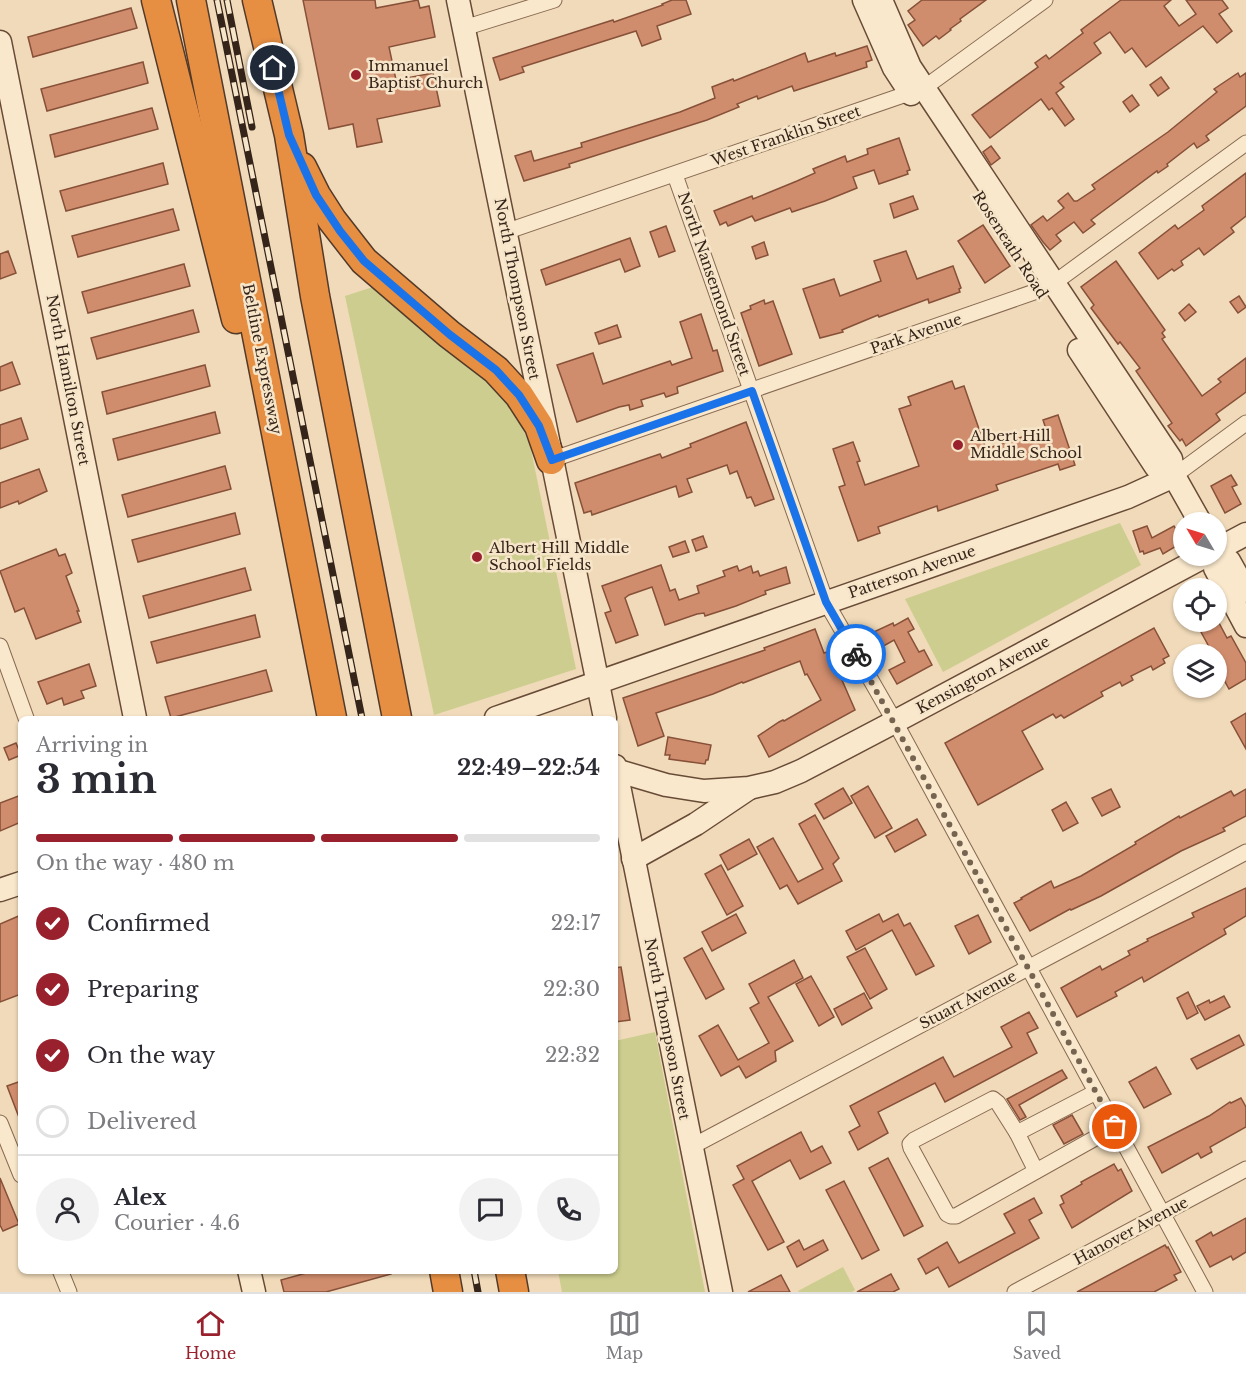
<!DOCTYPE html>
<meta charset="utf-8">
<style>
body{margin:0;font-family:"Libre Baskerville",serif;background:#f2f2f3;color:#2b2b33;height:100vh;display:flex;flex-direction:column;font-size:22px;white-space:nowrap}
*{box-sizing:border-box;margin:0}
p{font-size:20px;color:#7c7c81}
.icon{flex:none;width:33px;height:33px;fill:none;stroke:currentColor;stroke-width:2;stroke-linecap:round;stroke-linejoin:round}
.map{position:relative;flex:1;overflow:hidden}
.side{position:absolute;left:18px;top:716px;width:600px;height:558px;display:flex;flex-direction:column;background:#fff;border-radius:9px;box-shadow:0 2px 4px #0004}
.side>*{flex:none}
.needle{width:39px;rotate:308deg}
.tools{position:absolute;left:1173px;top:512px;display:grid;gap:12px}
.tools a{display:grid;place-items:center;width:54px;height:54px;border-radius:50%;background:#fff;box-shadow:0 2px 4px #0004;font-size:30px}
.pin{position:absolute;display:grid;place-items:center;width:51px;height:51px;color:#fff;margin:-26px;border:3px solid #fff;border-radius:50%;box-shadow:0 2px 6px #0007}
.courier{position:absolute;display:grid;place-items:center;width:60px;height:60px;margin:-30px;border:4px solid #1a73e8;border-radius:50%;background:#fff;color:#222;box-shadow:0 2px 8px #0007}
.head em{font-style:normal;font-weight:700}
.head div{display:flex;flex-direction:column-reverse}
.head{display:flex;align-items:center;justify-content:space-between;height:102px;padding:0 18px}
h1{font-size:39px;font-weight:700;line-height:45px}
.bar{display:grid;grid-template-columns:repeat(4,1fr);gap:9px 6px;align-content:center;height:72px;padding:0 18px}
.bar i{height:8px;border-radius:4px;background:#e1e1e2}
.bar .on{background:#98212d}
.bar p{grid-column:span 4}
.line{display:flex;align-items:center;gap:15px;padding:0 18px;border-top:2px solid #e1e1e2}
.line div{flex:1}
.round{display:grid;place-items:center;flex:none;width:63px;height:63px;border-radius:32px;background:#f2f2f3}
ol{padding:0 18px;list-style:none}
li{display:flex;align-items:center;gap:18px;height:66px}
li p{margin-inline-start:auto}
li .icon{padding:6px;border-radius:50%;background:#98212d;color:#fff;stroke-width:4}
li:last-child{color:#7c7c81}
li i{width:33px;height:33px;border:3px solid #e1e1e2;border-radius:50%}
.tabs{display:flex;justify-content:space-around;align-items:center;height:84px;border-top:2px solid #e1e1e2;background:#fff;font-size:16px;color:#7c7c81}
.tabs a{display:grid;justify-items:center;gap:3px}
.tabs .on{color:#98212d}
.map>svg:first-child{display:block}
</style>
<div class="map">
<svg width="1246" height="1292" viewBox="0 0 1246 1292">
<rect width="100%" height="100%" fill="#f0dab9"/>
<!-- green -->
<g fill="#cccd8e">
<polygon points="373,287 502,393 516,415 530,445 576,669 434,715 345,296"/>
<polygon points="1120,523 1141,565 943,672 905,599"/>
<polygon points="655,1032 705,1292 562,1292 558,1271 615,1270 615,1041"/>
<polygon points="843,1267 855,1290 852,1292 799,1292 798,1291"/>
</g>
<!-- building -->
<g fill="#d08d6d" stroke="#875038" stroke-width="1.5">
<polygon points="303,0 375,0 376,8 418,0 420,8 429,6 435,37 389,47 396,80 433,73 440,106 377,119 382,142 357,147 353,124 329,129"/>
<polygon points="672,0 686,0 691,14 657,26 661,39 642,46 636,31 522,67 524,72 500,80 493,58 594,26 613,20 614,22 663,5 662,4"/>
<polygon points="922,0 986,0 960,19 961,21 950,29 951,30 939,39 936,36 923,46 908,25 915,20 908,11"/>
<polygon points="1121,0 1171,0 1164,6 1179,26 1196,14 1186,0 1222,0 1228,8 1219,14 1232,31 1217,43 1203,26 1146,67 1132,48 1125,53 1110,32 1094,43 1101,53 1060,83 1064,87 1056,93 1074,119 1065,126 1052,108 1049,110 1041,99 990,138 972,115 1038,67 1035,63 1046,55 1049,59 1083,33 1081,30"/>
<polygon points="131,8 137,28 33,57 28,37"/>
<polygon points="867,46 872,60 866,62 867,67 794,91 792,86 758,99 757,96 737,104 739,107 707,120 569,164 570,167 524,181 515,156 531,151 534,161 582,147 581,143 680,112 715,98 712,87 733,79 734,81 805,53 808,62 835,53 836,56"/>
<polygon points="143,62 148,83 47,111 41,89"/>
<polygon points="1238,73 1240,77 1246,73 1246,106 1206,136 1209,140 1197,148 1194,143 1167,164 1168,166 1158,173 1157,171 1091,220 1095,224 1083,233 1074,222 1056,235 1061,241 1050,250 1043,242 1031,225 1043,216 1047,221 1064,208 1058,201 1068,193 1074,201 1077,201 1095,189 1092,185 1168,132 1217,92 1214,89"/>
<polygon points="1161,77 1169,88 1158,96 1150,85"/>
<polygon points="1132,95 1139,105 1130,112 1123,102"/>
<polygon points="152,108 158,129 55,157 50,135"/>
<polygon points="899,138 910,170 907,171 908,174 879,184 874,170 853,177 857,188 825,201 792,212 790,208 755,221 752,216 728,226 726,222 720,225 714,211 752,196 753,199 797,181 815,173 813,169 845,156 847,162 868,154 867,149"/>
<polygon points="991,146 1000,158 991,165 983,152"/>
<polygon points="163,163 168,184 66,211 60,191"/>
<polygon points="1246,173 1246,216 1231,228 1234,232 1204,255 1199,248 1181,261 1183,265 1174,271 1172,269 1158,279 1139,253 1175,225 1178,229 1204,210 1202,206"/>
<polygon points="913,196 918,209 894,218 890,204"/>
<polygon points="173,209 179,230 78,257 72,236"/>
<polygon points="983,225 1010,266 985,283 958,241"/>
<polygon points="666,226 675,251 659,257 650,232"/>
<polygon points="630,238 640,266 625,272 620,259 546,285 541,270"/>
<polygon points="764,242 768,255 756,259 752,247"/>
<polygon points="8,251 16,273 0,279 0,254"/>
<polygon points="906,251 917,279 953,266 961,288 959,289 960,292 929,303 928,299 879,317 878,315 842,330 843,332 820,338 803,289 834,279 840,296 881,281 874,261"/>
<polygon points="1116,261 1165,330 1162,333 1165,337 1162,339 1202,396 1221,382 1218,379 1246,358 1246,392 1216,414 1220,420 1186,446 1182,439 1180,441 1168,426 1172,423 1136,371 1140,368 1120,342 1118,344 1091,308 1094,305 1081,287"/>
<polygon points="184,264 190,286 88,313 82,292"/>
<polygon points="1239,296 1246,307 1238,313 1230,302"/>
<polygon points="764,300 765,304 773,301 792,354 759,366 741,313 751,309 750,306"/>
<polygon points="1189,304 1196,312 1185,321 1179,313"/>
<polygon points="193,310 199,332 97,359 91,338"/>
<polygon points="701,314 713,351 717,350 723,371 677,387 678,393 666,397 664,393 641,400 643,406 630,410 629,405 619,407 577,422 557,365 593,353 603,384 670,361 672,365 692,358 680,322"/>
<polygon points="617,325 621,337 599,344 595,333"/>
<polygon points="12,362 20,384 0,391 0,367"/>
<polygon points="205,365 210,386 107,414 102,392"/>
<polygon points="952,381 955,389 964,386 986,449 1046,429 1043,420 1058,415 1075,465 1060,470 1058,464 996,485 998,490 938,511 937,506 878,527 880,533 858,541 839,487 845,485 833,449 853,442 860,461 857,462 865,485 919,466 899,409 911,405 908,397"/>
<polygon points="215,412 220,433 118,460 113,439"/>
<polygon points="21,418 28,439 0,449 0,425"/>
<polygon points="746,422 774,499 755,506 751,497 747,498 737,471 730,474 727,465 687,479 692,492 679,497 676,486 592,515 591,511 584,513 575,483 660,454 662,458 691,447 690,444"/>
<polygon points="225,466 231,489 128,517 122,495"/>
<polygon points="39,469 47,491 19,504 18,501 0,508 0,483"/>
<polygon points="1231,475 1237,485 1232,487 1241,504 1225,513 1211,486"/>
<polygon points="235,513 240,534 138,562 132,540"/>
<polygon points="1147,526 1152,538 1174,526 1183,542 1163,554 1160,548 1144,554 1143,551 1140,552 1133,531"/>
<polygon points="703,536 707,547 696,551 692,540"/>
<polygon points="685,541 689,552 673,557 669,547"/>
<polygon points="56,549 59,556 65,554 72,573 66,576 79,611 77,611 81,622 36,639 24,608 15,612 0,571"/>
<polygon points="661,565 670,591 675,589 679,600 699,593 697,586 725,576 723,571 737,566 739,571 751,566 753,573 758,571 760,576 786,567 790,583 765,591 766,594 736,606 705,616 704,613 697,614 665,625 652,587 629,595 625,598 638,635 616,643 605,613 611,611 602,586"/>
<polygon points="245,568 251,590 149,618 143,596"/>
<polygon points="255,615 260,637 157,663 151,642"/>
<polygon points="908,618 914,629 908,632 919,652 924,650 932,665 897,684 889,670 905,662 894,640 880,648 877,643 871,647 865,636 893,623 894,626"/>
<polygon points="1195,621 1218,621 1227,638 1231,636 1246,663 1246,679 1229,689 1224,680 1221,683 1216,675 1216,654 1213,654"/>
<polygon points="1154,628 1169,656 1163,659 1165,663 1153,670 1151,666 1131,676 1133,680 1122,686 1120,682 1101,692 1103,696 1064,718 1061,715 1056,718 1053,714 1022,731 1043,769 978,805 945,743"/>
<polygon points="815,629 824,653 827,652 828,656 831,655 855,710 769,757 758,736 779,722 783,720 784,721 821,700 807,674 805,675 800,661 743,683 742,682 713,694 656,713 664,736 638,746 623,698 765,650 764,648"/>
<polygon points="89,664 96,686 81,691 84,698 64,705 62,698 47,704 38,682"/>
<polygon points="266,670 272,691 171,718 165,697"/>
<polygon points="1246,713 1246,749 1231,722"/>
<polygon points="668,737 711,745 708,760 706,760 705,764 669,759 670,755 665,755"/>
<polygon points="16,743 21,755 9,760 4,748"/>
<polygon points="868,786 892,828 875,838 851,796"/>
<polygon points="843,788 852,803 824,819 815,804"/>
<polygon points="1111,789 1120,807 1102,816 1092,798"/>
<polygon points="1246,789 1246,816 1223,828 1225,831 1181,851 1101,896 1071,910 1070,909 1030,931 1014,903 1022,899 1021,898 1051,881 1054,888 1081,876 1136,844 1135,842 1179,816 1180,818 1231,791 1234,796"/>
<polygon points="21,795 21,822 0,831 0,803"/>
<polygon points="1066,802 1078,823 1063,831 1052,810"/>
<polygon points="815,815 839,858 833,864 842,881 798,904 787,885 780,889 757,847 773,838 798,882 823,869 799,824"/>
<polygon points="917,819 926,835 895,852 886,836"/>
<polygon points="749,839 757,854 728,870 720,855"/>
<polygon points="721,865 743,906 727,915 705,874"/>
<polygon points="1246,888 1246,916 1224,929 1226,934 1144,982 1142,977 1115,992 1117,996 1077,1017 1061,988 1100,966 1102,970 1130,955 1128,951 1148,941 1147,939 1194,917 1192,913"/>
<polygon points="736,914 746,933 712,951 702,932"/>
<polygon points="879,914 883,922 898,914 904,926 910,923 934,966 916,975 892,930 856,950 846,931"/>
<polygon points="21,915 21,994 0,1002 0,924"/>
<polygon points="978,915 991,942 969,954 955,926"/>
<polygon points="702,948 724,989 706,999 684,958"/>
<polygon points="865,948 887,989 870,999 847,957"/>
<polygon points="794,960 803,978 768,997 793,1041 775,1051 776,1061 746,1078 739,1066 721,1076 699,1036 718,1025 738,1060 769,1043 750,1008 759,1003 749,984"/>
<polygon points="621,967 630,1020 615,1022 615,968"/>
<polygon points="811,976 834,1017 819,1026 796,984"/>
<polygon points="1188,992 1198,1013 1187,1019 1177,998"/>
<polygon points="864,993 872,1008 842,1025 834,1009"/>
<polygon points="1224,996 1230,1007 1205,1020 1197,1006 1209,1000 1210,1003"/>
<polygon points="1029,1012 1038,1028 1027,1033 1037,1053 945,1102 935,1083 878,1112 888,1133 858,1150 849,1132 860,1126 850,1106 943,1057 954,1077 1012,1047 1001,1027"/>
<polygon points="1239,1035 1244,1045 1197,1069 1191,1059"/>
<polygon points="1156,1067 1171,1094 1144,1108 1129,1082"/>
<polygon points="1062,1070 1067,1078 1019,1105 1026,1117 1020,1120 1007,1099"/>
<polygon points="21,1081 21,1120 20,1120 7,1086"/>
<polygon points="1241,1098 1246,1107 1246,1127 1210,1147 1212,1152 1201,1158 1198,1153 1162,1173 1148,1147 1209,1116 1230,1102 1231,1103"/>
<polygon points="1072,1115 1083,1134 1064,1144 1053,1125"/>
<polygon points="801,1132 811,1152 822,1146 831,1163 800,1179 790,1160 752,1181 784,1242 768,1250 733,1185 744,1179 737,1166"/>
<polygon points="888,1158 923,1226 904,1236 869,1168"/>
<polygon points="1114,1164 1118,1171 1121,1169 1132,1191 1072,1228 1060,1205 1064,1203 1061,1196 1082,1184 1081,1182"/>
<polygon points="0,1178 19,1224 3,1231 0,1225"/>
<polygon points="844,1181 879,1250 862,1259 826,1190"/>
<polygon points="1034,1198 1042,1213 1029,1220 1039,1238 949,1287 938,1267 926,1274 918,1259 947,1242 959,1263 1015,1233 1004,1214"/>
<polygon points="1246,1218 1246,1252 1233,1260 1231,1256 1210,1267 1196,1241 1211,1232 1213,1236"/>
<polygon points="799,1240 804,1250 823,1240 828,1250 797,1267 787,1247"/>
<polygon points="1165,1245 1167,1248 1168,1247 1181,1272 1174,1275 1177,1280 1154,1292 1077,1292"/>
<polygon points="317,1270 390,1270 391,1274 326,1292 284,1292 281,1280"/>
<polygon points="891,1274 899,1289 893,1292 857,1292"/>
<polygon points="781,1275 790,1292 748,1292"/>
</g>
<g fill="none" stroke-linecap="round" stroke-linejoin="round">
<!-- street casing -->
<g stroke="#876a53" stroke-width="17">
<g id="street">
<polyline points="464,28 554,0"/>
<polyline points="675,175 826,602 895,722 1205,1292"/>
<polyline points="505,232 924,88 1045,0"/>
<polyline points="551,460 1040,290 1054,283 1246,143"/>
<polyline points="1174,476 1246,423"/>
<polyline points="0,646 26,718"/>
<polyline points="1096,1092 1017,1133 998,1103 993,1099 914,1140 910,1144 911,1148 947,1214 951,1216 956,1216 1115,1127"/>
<polyline points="0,1123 21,1175"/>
<polyline points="1017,1133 1036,1171"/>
<polyline points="691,1147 1246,852"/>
<polyline points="60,1270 69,1292"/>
<polyline points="1015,1292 1246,1169"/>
</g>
</g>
<!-- secondary casing -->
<g stroke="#684b37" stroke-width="25">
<g id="secondary">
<polyline points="458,0 605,718"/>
<polyline points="864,0 894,68 911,94"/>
<polyline points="881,0 910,67 1171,459 1174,476 1200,522"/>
<polyline points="0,42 135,718"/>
<polyline points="1079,350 1156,467 1174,476"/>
<polyline points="1216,550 1246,534"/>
<polyline points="1216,551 1229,561 1246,591"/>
<polyline points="1215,555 1215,568 1246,626"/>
<polyline points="496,718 1128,497 1174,476"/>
<polyline points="615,766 721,1292"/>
<polyline points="615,770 666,785 704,791 749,788 775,782 801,771 883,728 1207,555"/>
<polyline points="633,859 696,824 748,789"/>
<polyline points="0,890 21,883"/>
<polyline points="249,1270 254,1292"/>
</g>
</g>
<!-- highway casing -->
<g stroke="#533929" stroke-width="31">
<g id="highway">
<polyline points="156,0 236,319"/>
<polyline points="191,0 332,718"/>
<polyline points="257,0 289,135 315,296 397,718"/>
<polyline points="302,167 316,195 332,220 364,261 449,334 496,370 519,395 539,426 551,460"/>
<polyline points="444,1270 448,1292"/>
<polyline points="510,1270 514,1292"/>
</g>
</g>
<!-- street -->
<use href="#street" stroke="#fae8cc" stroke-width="15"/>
<!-- secondary -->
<use href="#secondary" stroke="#fae8cc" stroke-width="22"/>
<!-- highway -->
<use href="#highway" stroke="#e68f43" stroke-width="28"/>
<!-- rail casing -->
<g stroke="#352419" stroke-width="7">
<g id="rail">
<polyline points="217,0 362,718"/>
<polyline points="227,0 252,127"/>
<polyline points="474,1270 478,1292"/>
</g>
</g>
<!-- rail -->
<use href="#rail" stroke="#f7e5c9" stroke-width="4.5" stroke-dasharray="14" stroke-linecap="butt"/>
</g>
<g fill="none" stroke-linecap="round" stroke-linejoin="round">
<!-- done -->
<polyline stroke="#766451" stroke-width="6" stroke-dasharray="0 10.8" points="856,654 1115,1127"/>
<!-- route -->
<polyline stroke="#1a73e8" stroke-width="8" points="273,68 289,135 316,195 340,231 364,261 449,334 496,370 519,395 539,426 552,460 752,391 826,602 856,654"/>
</g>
<!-- markers -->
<g fill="#98212d" stroke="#f7e5c9" stroke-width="2">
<circle cx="356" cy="75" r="6"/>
<circle cx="958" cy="445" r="6"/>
<circle cx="477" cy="557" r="6"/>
</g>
<g text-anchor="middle" stroke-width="5" stroke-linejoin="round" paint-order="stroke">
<!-- poi labels -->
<g font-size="15" fill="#352419" stroke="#f7e5c9" text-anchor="start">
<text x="368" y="71">Immanuel<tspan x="368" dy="17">Baptist Church</tspan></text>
<text x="970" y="441">Albert Hill<tspan x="970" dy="17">Middle School</tspan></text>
<text x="489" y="553">Albert Hill Middle<tspan x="489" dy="17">School Fields</tspan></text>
</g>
<!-- street labels -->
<g font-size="15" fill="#352419" stroke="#f7e5c9">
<text transform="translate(786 136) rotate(-19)" y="5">West Franklin Street</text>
<text transform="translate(1010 245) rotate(57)" y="5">Roseneath Road</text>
<text transform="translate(714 284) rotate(71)" y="5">North Nansemond Street</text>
<text transform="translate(517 289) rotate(79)" y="5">North Thompson Street</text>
<text transform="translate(916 334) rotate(-19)" y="5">Park Avenue</text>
<text transform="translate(262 359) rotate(79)" y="5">Beltline Expressway</text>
<text transform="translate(68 380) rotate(79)" y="5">North Hamilton Street</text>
<text transform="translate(912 572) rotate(-19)" y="5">Patterson Avenue</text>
<text transform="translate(983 675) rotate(-28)" y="5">Kensington Avenue</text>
<text transform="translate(968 1000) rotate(-28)" y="5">Stuart Avenue</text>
<text transform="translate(667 1029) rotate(79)" y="5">North Thompson Street</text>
<text transform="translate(1131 1231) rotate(-28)" y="5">Hanover Avenue</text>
</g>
</g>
</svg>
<div class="tools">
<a><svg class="needle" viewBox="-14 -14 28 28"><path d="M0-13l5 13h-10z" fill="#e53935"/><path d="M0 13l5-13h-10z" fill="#7c7c81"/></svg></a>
<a><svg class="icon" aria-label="locate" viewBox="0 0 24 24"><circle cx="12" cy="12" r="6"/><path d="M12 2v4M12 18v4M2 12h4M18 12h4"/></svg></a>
<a><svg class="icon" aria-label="layers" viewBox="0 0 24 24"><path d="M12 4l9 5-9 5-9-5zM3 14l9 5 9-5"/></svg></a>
</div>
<div class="pin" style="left:1115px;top:1127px;background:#ea580c"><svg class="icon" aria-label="bag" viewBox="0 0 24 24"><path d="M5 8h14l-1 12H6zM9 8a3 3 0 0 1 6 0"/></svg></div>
<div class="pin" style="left:273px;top:68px;background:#1f2937"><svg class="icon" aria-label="home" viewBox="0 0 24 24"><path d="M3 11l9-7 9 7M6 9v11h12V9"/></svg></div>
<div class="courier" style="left:856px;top:654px"><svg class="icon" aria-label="bike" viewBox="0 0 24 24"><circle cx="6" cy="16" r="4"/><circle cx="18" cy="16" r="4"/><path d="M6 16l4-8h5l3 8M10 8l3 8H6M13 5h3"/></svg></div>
<section class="side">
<div class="head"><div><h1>3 min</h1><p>Arriving in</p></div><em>22:49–22:54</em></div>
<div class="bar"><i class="on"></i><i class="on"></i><i class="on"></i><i></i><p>On the way · 480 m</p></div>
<ol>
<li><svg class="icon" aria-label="check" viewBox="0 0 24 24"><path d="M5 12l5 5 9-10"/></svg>Confirmed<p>22:17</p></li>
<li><svg class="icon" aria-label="check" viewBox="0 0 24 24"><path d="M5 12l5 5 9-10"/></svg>Preparing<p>22:30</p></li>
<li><svg class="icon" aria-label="check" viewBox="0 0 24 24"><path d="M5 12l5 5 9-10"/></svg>On the way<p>22:32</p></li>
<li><i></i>Delivered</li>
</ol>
<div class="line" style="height:108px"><a class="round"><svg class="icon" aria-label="person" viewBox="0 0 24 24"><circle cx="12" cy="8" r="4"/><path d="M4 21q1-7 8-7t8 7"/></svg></a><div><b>Alex</b><p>Courier · 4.6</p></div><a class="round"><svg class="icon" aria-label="chat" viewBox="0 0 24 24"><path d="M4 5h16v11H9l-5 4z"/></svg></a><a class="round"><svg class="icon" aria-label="phone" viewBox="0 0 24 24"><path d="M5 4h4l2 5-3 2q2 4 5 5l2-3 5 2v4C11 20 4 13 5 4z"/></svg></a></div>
</section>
</div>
<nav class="tabs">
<a class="on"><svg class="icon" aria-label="home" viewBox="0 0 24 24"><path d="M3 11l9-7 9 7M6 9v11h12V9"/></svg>Home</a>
<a><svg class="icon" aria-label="map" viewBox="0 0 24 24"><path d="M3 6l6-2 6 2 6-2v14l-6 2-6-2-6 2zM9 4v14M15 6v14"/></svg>Map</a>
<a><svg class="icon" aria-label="saved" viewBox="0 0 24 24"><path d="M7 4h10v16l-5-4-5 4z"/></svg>Saved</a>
</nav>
